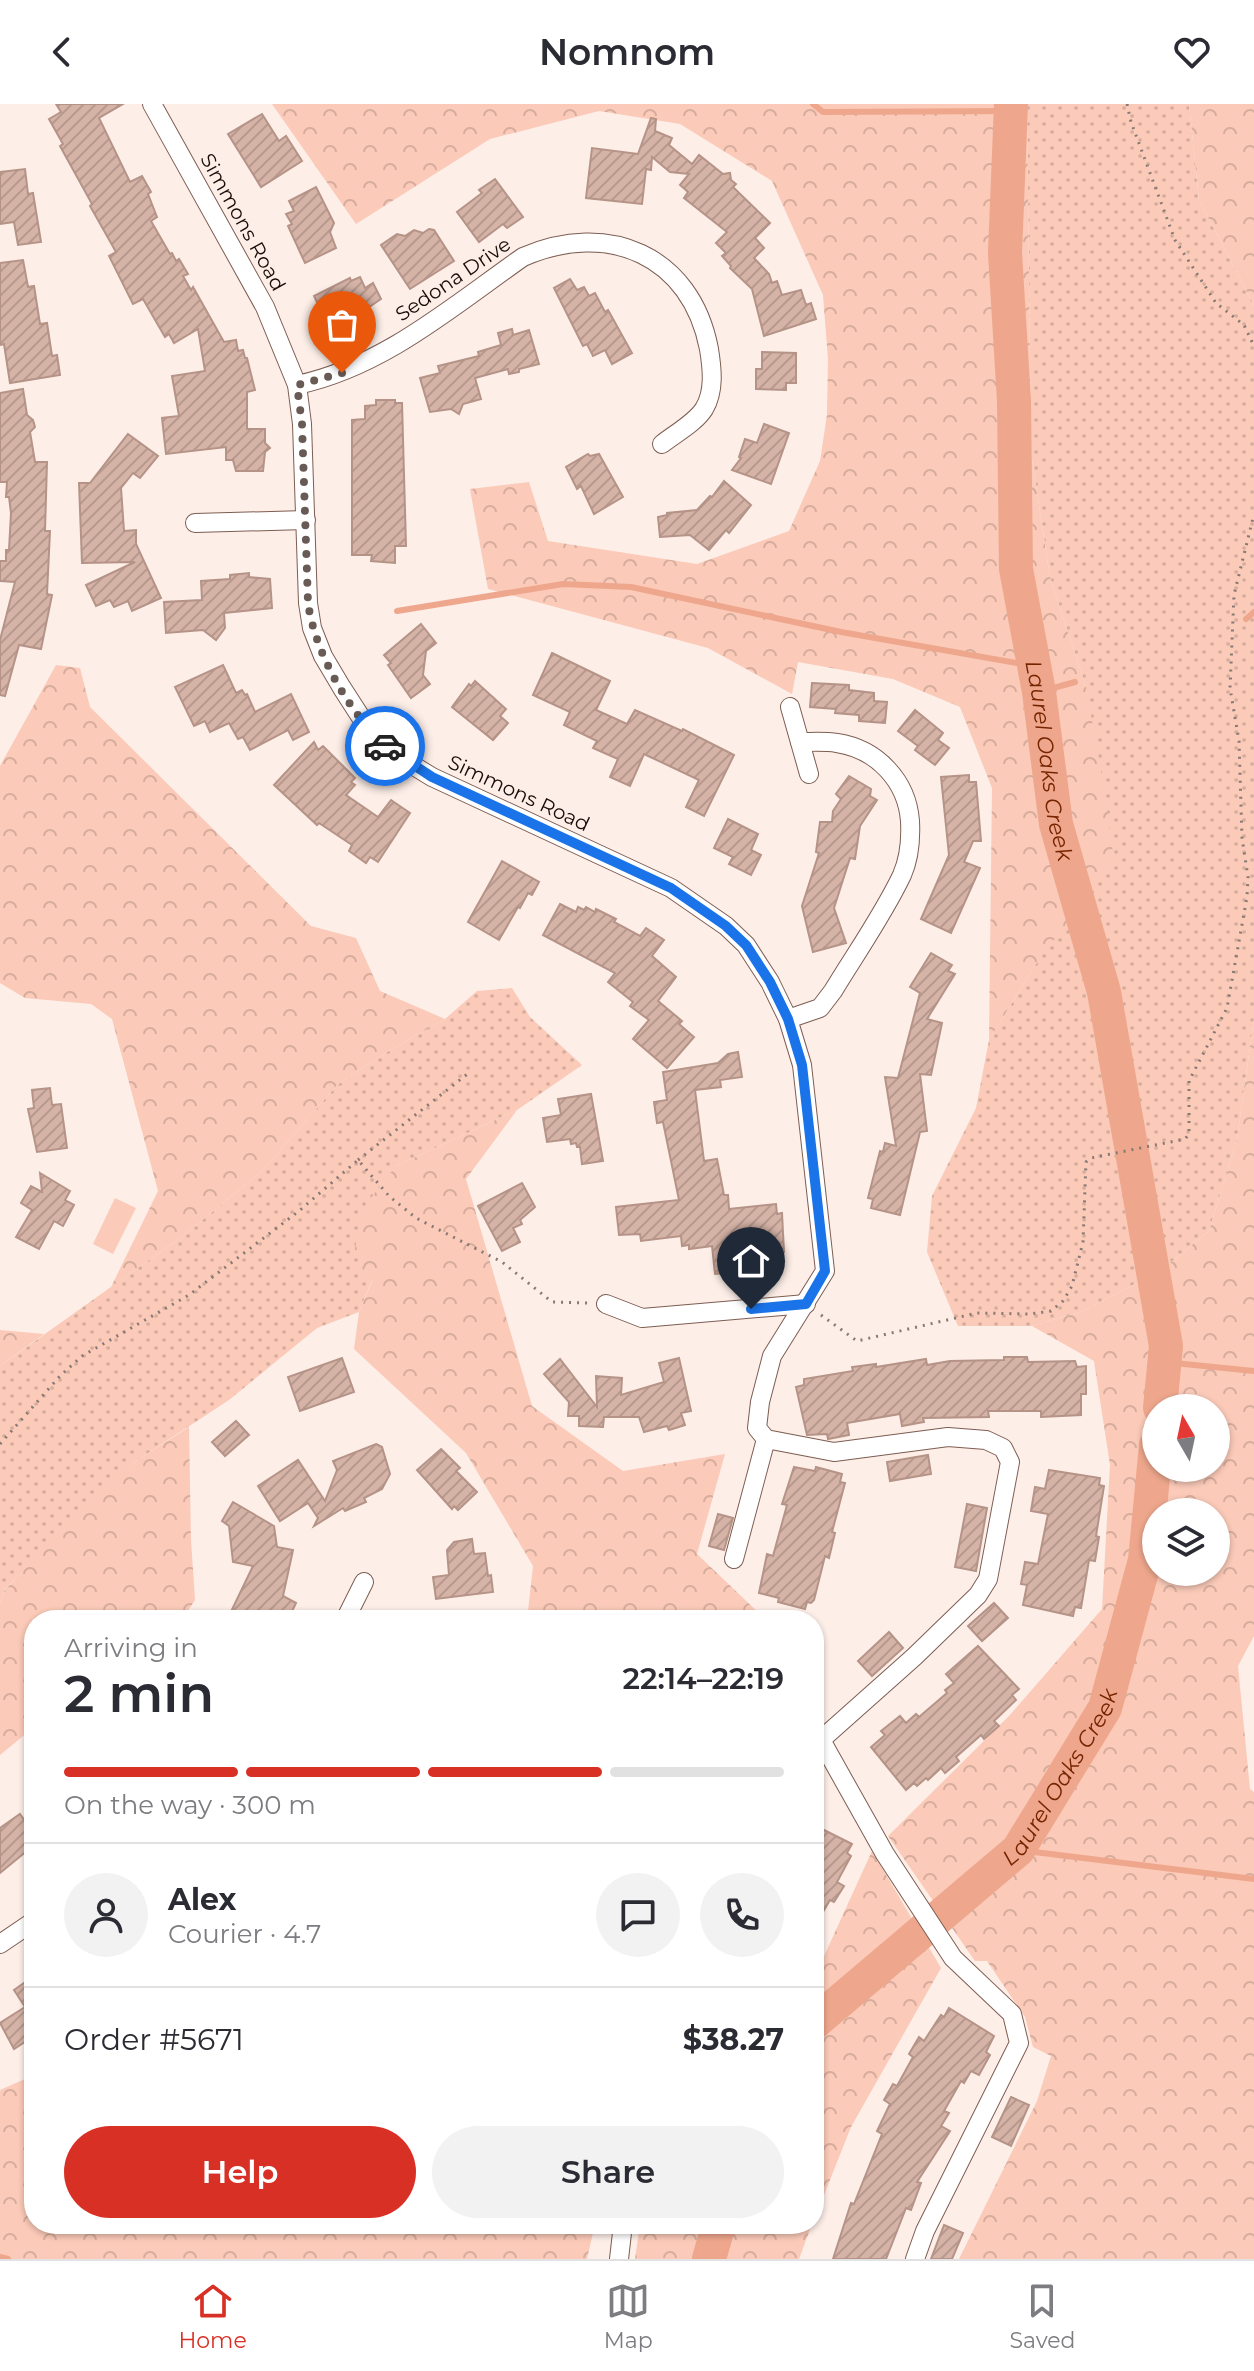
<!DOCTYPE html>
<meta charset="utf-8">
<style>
body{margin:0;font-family:Montserrat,sans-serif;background:#f2f2f3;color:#2b2b33;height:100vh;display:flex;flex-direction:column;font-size:30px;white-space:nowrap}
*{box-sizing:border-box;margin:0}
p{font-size:26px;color:#7c7c81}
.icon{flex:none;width:44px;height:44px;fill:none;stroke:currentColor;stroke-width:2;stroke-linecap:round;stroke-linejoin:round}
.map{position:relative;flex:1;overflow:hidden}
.details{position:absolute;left:24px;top:1506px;width:800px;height:624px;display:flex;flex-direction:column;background:#fff;border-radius:32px;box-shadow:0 2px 6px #0004}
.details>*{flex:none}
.needle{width:52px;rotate:351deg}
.buttons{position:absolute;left:1142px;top:1290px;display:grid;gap:16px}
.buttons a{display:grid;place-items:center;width:88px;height:88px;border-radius:50%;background:#fff;box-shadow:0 2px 6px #0004;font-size:40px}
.pin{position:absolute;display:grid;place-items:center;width:68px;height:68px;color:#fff;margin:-82px -34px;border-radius:50% 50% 50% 0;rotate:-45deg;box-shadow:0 0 8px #0007}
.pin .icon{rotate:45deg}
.courier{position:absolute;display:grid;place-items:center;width:80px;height:80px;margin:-40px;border:6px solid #1a73e8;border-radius:50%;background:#fff;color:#222;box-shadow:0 2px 10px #0007}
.headline em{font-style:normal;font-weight:600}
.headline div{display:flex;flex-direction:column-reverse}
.headline{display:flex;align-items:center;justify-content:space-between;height:136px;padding:0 40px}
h1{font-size:52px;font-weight:600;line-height:60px}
.bar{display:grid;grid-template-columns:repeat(4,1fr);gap:12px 8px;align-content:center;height:96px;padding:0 40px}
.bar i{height:10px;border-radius:6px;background:#e1e1e2}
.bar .active{background:#d93025}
.bar p{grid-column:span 4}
.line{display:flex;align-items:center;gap:20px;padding:0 40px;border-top:2px solid #e1e1e2}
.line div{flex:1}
.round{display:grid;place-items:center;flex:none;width:84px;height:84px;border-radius:42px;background:#f2f2f3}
.cta{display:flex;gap:16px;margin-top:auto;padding:16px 40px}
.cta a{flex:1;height:92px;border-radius:48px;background:#d93025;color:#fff;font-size:32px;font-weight:600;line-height:92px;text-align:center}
.cta a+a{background:#f2f2f3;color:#2b2b33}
header{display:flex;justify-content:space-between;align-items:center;height:104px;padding:0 40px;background:#fff;font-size:36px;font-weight:600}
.dock{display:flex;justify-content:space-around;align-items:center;height:112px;border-top:2px solid #e1e1e2;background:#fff;font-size:22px;color:#7c7c81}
.dock a{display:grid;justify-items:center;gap:4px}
.dock .active{color:#d93025}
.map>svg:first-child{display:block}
</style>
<header><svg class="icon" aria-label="back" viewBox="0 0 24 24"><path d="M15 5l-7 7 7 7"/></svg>Nomnom<svg class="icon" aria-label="heart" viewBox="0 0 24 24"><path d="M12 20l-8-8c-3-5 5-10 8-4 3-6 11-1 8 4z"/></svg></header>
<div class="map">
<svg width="1254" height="2155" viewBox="0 0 1254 2155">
<defs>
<pattern id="grass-dots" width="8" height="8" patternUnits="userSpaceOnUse" patternTransform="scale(2)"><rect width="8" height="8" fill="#fbcab8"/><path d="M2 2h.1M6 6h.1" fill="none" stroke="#d6ac9d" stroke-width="1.8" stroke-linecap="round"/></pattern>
<pattern id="forest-crowns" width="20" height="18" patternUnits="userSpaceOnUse" patternTransform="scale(2)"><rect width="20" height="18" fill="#fbcab8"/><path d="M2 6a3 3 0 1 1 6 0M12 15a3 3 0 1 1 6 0" fill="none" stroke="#d6ac9d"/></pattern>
<pattern id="building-hatch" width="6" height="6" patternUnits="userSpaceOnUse" patternTransform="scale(2)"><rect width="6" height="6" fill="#d6b3a7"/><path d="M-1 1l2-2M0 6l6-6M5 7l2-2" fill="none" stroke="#b7998e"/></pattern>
</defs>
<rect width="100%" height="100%" fill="#fdeee8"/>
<!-- grass -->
<g fill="url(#grass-dots)">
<polygon points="1027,0 1189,0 1199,96 1254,201 1254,915 1237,1035 1209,1127 1160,1167 1083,1207 1032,1222 958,1222 927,1148 932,1092 976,1004 989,936 1037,858 1086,583 1050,473 1031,349"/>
<polygon points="512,884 530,913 582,961 517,1006 396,1062 354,1149 372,1176 359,1208 317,1224 229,1296 136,1357 4,1486 0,1499 0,1262 184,1131 262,1067 337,981 387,948 445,915 477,887"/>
</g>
<!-- forest -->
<g fill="url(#forest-crowns)" fill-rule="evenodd">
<polygon points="272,0 1027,0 1031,349 1050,473 1086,583 1106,695 1114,758 1037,858 989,936 992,684 960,603 893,575 798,558 792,590 708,544 488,485 470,385 529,378 548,437 697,460 789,427 820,357 827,311 828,255 823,191 772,77 680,20 599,7 490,35 356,120"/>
<polygon points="1189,0 1254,0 1254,201 1199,96"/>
<polygon points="56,561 80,564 90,603 311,822 356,834 380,887 445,915 387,948 337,981 262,1067 184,1131 111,1183 158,1087 112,915 91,900 25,894 0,879 0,662"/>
<path d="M1254,915V1532L1238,1562L1250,1685L1254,1688V2155H959L1037,1997L1051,1952L1033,1943L1025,1913L987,1857H975L888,1732L1009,1612L1102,1505L1110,1361L1094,1257L1032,1222L1083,1207L1160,1167L1209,1127L1237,1035ZM1156,1304H1216V1364H1156ZM1156,1408H1216V1468H1156Z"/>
<polygon points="517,1006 466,1075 532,1302 623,1367 725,1350 697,1450 766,1516 527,1516 533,1462 466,1349 354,1245 359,1208 372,1177 354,1149 363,1104 396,1062"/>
<polygon points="0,1226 44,1230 0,1262"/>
<polygon points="189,1323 191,1436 195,1496 182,1516 34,1516 34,1623 0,1651 0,1499 4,1487 61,1427 136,1357"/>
<polygon points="872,1747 941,1864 851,2023 814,2116 814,1874"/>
<polygon points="34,1971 34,2120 595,2120 587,2155 0,2155 0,1986"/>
<polygon points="640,2120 812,2120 799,2155 635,2155"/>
</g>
<!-- garden -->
<polygon fill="#fbcab8" points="115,1094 136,1104 113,1150 93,1140"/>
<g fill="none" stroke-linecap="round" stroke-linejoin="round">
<!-- stream -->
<g stroke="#eea78d" stroke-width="6">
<polyline points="813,0 823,8 1012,7"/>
<polyline points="397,507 563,480 631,483 841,528 1034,562"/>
<polyline points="1246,515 1254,508"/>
<polyline points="1039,588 1075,578"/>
<polyline points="1164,1258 1254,1267"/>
<polyline points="1018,1746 1254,1775"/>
<polyline points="0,2153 8,2155"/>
</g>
<!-- river -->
<g stroke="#eea78d" stroke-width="34">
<path id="s1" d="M1011,0L1005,149L1014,297L1016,465L1039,588L1056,720L1104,888L1166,1242L1160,1304"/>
<path id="s2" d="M814,1919L1018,1746L1105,1604L1145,1456L1156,1341"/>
<polyline points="709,2155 719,2120"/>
</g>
</g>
<!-- building -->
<g fill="url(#building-hatch)" stroke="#b59387" stroke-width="2">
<polygon points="56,0 123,0 99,14 130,78 142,72 151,88 148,90 157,113 151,117 170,150 172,149 176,157 179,155 188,170 183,172 191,186 193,183 224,238 236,236 238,247 243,246 245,254 247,254 255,286 247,288 247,325 265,325 265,339 270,344 265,348 263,367 236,367 233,356 226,356 226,343 166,350 162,314 179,312 172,272 205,267 198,225 174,239 169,230 165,233 143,195 133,200 109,152 116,148 90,102 92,100 60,42 63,40 49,15 61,8"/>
<polygon points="262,10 279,37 286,32 302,57 261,83 228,30"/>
<polygon points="651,14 656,15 655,27 672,34 669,41 692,60 699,51 723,70 730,69 731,76 736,80 733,83 770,119 755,134 764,144 754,154 769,170 772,179 777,177 782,191 801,186 806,201 811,199 816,215 764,232 752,185 730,164 731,162 722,152 726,149 716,139 727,128 684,94 688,88 680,81 689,70 670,68 652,53 651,66 646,65 642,100 586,94 592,44 638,50"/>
<polygon points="25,65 28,90 33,89 41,138 18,141 14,118 0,120 0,68"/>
<polygon points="495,75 523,113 507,124 503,120 479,138 457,108 482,89 479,86"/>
<polygon points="316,83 334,119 330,128 336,144 305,159 288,122 292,120 286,110 294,107 289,97"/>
<polygon points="429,125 434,126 454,157 410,185 381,141 397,130 405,132 414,126 423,129"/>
<polygon points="23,156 28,183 34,182 40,220 47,219 52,252 57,251 60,271 10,279 4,240 0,241 0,159"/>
<polygon points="360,173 365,184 373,179 381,195 359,210 362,215 332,230 314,192 350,174 351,177"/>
<polygon points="570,175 577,186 584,183 589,192 595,189 605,208 608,206 632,249 612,260 605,246 593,252 587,240 583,242 554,184"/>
<polygon points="512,225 513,231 529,226 539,260 519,265 519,268 509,270 508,265 475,274 481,295 463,300 459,310 451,305 430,308 420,274 440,269 438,262 479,252 478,248 501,241 498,229"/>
<polygon points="762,248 796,249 796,279 786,279 786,286 756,285 756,265 762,265"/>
<polygon points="23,285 27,311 33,316 35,323 30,328 35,358 47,358 45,427 50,427 47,490 52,491 41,545 19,541 5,592 0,591 0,536 15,478 0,477 0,457 6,457 6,446 9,446 11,409 9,393 6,393 7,378 0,378 0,289"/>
<polygon points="376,296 395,296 395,299 402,299 406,442 395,442 395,459 371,457 372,451 352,451 352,316 365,315 365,302 376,301"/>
<polygon points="764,320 789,329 771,380 732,366 741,354 739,353 745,335 757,339"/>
<polygon points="128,330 158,352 140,374 133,369 121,384 124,427 136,426 136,440 161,494 132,507 128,497 114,503 110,496 96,502 86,481 135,458 82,459 79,379 90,379"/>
<polygon points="588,350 590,352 599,350 623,393 594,410 581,382 577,385 566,363"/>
<polygon points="724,377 751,401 729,429 726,426 709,446 690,431 660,433 658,413 667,411 667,409 697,406 710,392 712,393"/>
<polygon points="249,469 249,473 270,475 272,504 224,509 225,524 216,536 203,526 166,529 164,498 202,496 201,477 230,475 230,471"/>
<polygon points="421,520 436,539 426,547 423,571 430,580 411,594 388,561 391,559 384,551"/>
<polygon points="552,549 610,577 596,606 627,620 635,606 682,627 683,625 734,651 704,712 686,703 699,676 644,650 630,682 610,673 618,655 593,644 597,637 564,621 570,608 533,591"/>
<polygon points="223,561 236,589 242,586 245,591 247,590 255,608 291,590 309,628 293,636 288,626 250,646 243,633 238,635 229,619 210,628 205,617 194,622 175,583"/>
<polygon points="475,577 506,605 500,612 508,619 493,636 452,603 469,580 471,582"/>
<polygon points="812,579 849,581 849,586 874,589 874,597 887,598 885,619 859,617 859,611 835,609 836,605 810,603"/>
<polygon points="915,606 943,629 938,636 949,644 935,661 915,646 918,642 898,627"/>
<polygon points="314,638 318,646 323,642 355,674 351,678 355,681 346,691 378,713 391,696 410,709 378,758 370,753 366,759 349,747 352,741 319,719 317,721 274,681"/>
<polygon points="969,671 969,678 976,678 981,737 973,737 964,758 980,764 951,829 921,815 949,751 941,673"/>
<polygon points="849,672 871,685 870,692 877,696 860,722 855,755 850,754 834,804 846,839 813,848 802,802 819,749 816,748 820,718 832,718 833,707 841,695 836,690"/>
<polygon points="728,715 758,730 751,746 761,751 751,771 729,760 733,753 714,744"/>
<polygon points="502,757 539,778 532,791 528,789 520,804 518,803 499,836 468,818"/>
<polygon points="560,800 576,808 578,803 584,806 586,803 595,808 596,805 616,815 614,818 640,832 646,824 664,836 652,852 676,873 658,897 682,917 679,920 694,933 667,964 633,935 649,916 630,902 633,898 608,878 615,869 543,831"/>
<polygon points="931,849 952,861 948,867 955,870 927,915 942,919 931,971 920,970 927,1027 920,1028 900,1111 871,1104 873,1095 868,1094 880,1047 883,1048 885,1039 896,1042 885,973 898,974 920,889 910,883"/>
<polygon points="738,948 742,973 720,976 721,983 695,986 704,1057 717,1055 724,1091 728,1091 729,1105 776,1100 777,1110 782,1109 784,1148 734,1153 736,1168 715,1170 712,1142 689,1145 689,1141 682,1142 681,1132 641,1137 640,1130 619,1131 616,1103 679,1096 663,1018 657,1019 654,998 667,996 663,968 718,959 728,950"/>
<polygon points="50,984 52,1001 61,1000 67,1044 37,1048 28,1005 34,1004 32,986"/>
<polygon points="591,990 603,1057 582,1060 580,1043 577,1043 576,1039 571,1040 570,1035 547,1038 543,1014 561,1011 558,995"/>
<polygon points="40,1069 70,1087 65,1096 74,1101 63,1122 54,1117 39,1145 16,1133 32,1106 21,1099 31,1082 42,1088"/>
<polygon points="522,1079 535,1103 520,1116 522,1120 513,1124 520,1138 502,1147 478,1102"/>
<polygon points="1004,1253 1027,1253 1028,1258 1075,1257 1077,1263 1086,1262 1086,1290 1081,1290 1081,1311 1041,1313 1041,1307 988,1307 989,1313 923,1314 924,1318 902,1322 900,1310 847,1319 849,1331 828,1335 827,1330 807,1331 796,1283 804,1281 804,1275 853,1267 852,1263 876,1260 876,1263 926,1255 927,1261 950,1257 1004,1256"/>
<polygon points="342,1254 354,1288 300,1307 288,1273"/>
<polygon points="679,1254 691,1307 681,1309 685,1321 669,1326 667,1322 644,1328 639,1313 604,1313 603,1323 579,1322 579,1312 568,1312 569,1298 544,1270 560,1255 597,1303 596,1272 622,1274 621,1291 664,1278 659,1259"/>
<polygon points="236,1317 249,1331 225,1352 212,1338"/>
<polygon points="376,1340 382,1343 390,1370 382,1385 364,1394 366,1398 345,1407 343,1404 314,1422 318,1414 308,1399 280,1417 258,1382 298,1356 325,1397 337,1366 333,1357"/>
<polygon points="441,1345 460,1364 456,1367 477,1388 458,1406 454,1402 452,1405 417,1366"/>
<polygon points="928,1351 931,1370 890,1377 887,1358"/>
<polygon points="794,1363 815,1367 816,1363 842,1370 840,1378 845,1379 832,1428 835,1429 829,1454 825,1452 814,1496 811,1499 807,1498 805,1505 778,1498 779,1494 759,1489 767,1450 773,1452 787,1401 782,1400"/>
<polygon points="1049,1366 1100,1374 1099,1381 1104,1382 1096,1432 1099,1433 1095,1457 1089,1456 1081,1504 1075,1503 1073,1512 1023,1501 1027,1481 1021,1480 1025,1458 1038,1460 1048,1410 1031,1407 1035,1383 1045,1385"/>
<polygon points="233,1398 274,1422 277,1443 293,1446 283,1492 296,1499 288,1516 227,1516 253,1462 233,1458 229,1422 222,1417"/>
<polygon points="967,1400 987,1404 976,1467 955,1463"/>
<polygon points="718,1410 733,1414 724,1446 709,1442"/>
<polygon points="472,1435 474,1450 485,1449 488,1472 491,1471 493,1488 436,1495 433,1473 449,1471 447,1446 454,1438"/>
<polygon points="994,1499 1008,1514 982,1537 968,1522"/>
<polygon points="889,1528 903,1544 872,1572 858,1557"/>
<polygon points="978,1542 1019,1585 1012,1591 1016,1596 994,1617 999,1622 984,1635 981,1631 956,1653 959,1657 945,1669 941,1664 928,1676 926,1674 917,1682 914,1679 906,1686 871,1643 885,1631 881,1627 900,1612 906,1619 916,1610 919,1613 947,1589 945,1586 954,1579 946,1570"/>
<polygon points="20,1710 34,1729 34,1741 0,1769 0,1724"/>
<polygon points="814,1721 852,1740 847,1749 851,1752 837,1778 844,1782 834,1798 830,1796 814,1823"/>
<polygon points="34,1872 34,1932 14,1945 0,1919 25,1903 14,1886"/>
<polygon points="949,1904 994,1932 986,1948 990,1951 979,1971 971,1967 964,1979 961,1977 944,2007 949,2009 941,2022 950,2027 917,2078 921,2079 911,2106 906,2104 886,2155 833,2155 851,2099 854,2100 882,2030 877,2027 890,2000 884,1996 893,1980 897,1982 913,1953 909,1950 919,1933 924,1937 941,1911 944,1913"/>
<polygon points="1011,1993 1029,2001 1011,2042 992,2033"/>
<polygon points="944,2121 963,2129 952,2155 931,2155"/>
</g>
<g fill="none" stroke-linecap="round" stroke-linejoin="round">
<!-- minor casing -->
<g stroke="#7d5d52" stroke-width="20">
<g id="minor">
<polyline points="152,0 265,203 297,281 302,320 308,499 312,524 323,552 342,584 362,615 383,640 401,654 432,673 671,784 726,822 746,841 770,878 788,915 802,961 825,1167 772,1252 760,1298 757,1324 766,1335 834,1348 948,1333 986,1336 1003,1344 1010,1358 988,1475 978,1491 914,1553 814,1642"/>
<path d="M297,281C383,263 453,202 523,153C608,116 691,151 709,245C712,264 715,287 704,305C695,319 676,329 662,340"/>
<polyline points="195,419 306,416"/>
<polyline points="790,603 809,670"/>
<path d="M788,915L820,904L833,887C856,849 883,811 902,771C910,753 911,736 910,717C907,677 877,645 837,639C825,637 812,638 800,638"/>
<polyline points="606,1200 642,1214 806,1200"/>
<polyline points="734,1455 766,1335"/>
<polyline points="345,1516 364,1478"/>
<polyline points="821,1636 885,1750 953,1854 1012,1910 1019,1939 925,2127 915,2155"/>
<polyline points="0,1840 34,1817"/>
<polyline points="619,2155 623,2120"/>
</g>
</g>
<!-- path -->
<g stroke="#877974" stroke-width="3" stroke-dasharray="2 6" stroke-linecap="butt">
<polyline points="1127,0 1131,18 1175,136 1216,199 1244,221 1254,242"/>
<polyline points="358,1056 470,968"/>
<polyline points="821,1211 857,1237 977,1209 1030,1210 1051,1207 1063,1197 1072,1182 1083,1138 1086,1058 1091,1054 1185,1035 1189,1030 1189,977 1227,904 1247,793 1248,773 1242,734 1239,637 1230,584 1234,491 1254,410"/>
<polyline points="0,1340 60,1272 82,1252 189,1191 299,1107 358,1056 389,1092 416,1114 502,1158 552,1198 589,1199"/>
</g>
<!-- minor -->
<use href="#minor" stroke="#fff" stroke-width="18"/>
</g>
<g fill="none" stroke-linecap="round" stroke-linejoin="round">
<!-- done -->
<path stroke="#685b56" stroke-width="8" stroke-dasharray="0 14.4" d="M342,269L297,281L302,320L308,499C315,549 349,608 385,642"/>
<!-- route -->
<polyline stroke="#1a73e8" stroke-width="10" points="385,642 432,673 671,784 726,822 746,841 770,878 788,915 802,961 825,1167 806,1200 751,1205"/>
</g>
<g text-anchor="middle" stroke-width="7" stroke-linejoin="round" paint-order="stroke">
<!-- street labels -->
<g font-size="20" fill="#180c08" stroke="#fdeee8">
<text transform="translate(243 118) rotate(61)" y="7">Simmons Road</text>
<text transform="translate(453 175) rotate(-34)" y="7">Sedona Drive</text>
<text transform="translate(519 689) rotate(25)" y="7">Simmons Road</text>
</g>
<!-- water labels -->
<g font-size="22" font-style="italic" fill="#762400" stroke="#fdeee8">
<text dy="8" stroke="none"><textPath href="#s1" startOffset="660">Laurel Oaks Creek</textPath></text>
<text dy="8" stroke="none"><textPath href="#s2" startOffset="352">Laurel Oaks Creek</textPath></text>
</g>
</g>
</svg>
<div class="buttons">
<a><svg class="needle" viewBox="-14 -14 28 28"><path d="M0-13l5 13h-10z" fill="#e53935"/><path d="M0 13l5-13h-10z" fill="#7c7c81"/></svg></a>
<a><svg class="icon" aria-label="layers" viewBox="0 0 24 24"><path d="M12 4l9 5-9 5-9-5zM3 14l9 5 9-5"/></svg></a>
</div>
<div class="pin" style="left:342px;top:269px;background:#ea580c"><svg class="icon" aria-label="bag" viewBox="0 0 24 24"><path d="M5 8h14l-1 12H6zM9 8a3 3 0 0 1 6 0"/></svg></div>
<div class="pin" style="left:751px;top:1205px;background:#1f2937"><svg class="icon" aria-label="home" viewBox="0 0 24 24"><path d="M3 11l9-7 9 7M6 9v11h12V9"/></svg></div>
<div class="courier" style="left:385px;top:642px"><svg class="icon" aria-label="car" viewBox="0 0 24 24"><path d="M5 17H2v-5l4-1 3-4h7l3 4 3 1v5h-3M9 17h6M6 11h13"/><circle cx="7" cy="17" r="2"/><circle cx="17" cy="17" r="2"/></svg></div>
<section class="details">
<div class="headline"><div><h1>2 min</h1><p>Arriving in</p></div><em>22:14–22:19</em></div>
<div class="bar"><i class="active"></i><i class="active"></i><i class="active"></i><i></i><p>On the way · 300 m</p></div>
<div class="line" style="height:144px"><a class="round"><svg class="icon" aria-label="person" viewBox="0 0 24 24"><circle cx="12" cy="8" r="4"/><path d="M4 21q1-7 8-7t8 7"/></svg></a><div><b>Alex</b><p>Courier · 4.7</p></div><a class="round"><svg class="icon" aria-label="chat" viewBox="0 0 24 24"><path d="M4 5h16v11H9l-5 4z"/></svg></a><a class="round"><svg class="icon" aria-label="phone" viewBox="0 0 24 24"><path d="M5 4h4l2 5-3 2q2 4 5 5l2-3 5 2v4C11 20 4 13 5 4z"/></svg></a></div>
<div class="line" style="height:104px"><div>Order #5671</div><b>$38.27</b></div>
<div class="cta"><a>Help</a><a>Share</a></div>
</section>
</div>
<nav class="dock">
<a class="active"><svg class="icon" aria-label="home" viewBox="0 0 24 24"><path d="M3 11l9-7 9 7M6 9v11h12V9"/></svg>Home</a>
<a><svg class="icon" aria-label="map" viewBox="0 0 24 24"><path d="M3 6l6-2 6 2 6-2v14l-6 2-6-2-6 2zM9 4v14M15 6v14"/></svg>Map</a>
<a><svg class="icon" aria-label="saved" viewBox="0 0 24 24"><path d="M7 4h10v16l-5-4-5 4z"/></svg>Saved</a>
</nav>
